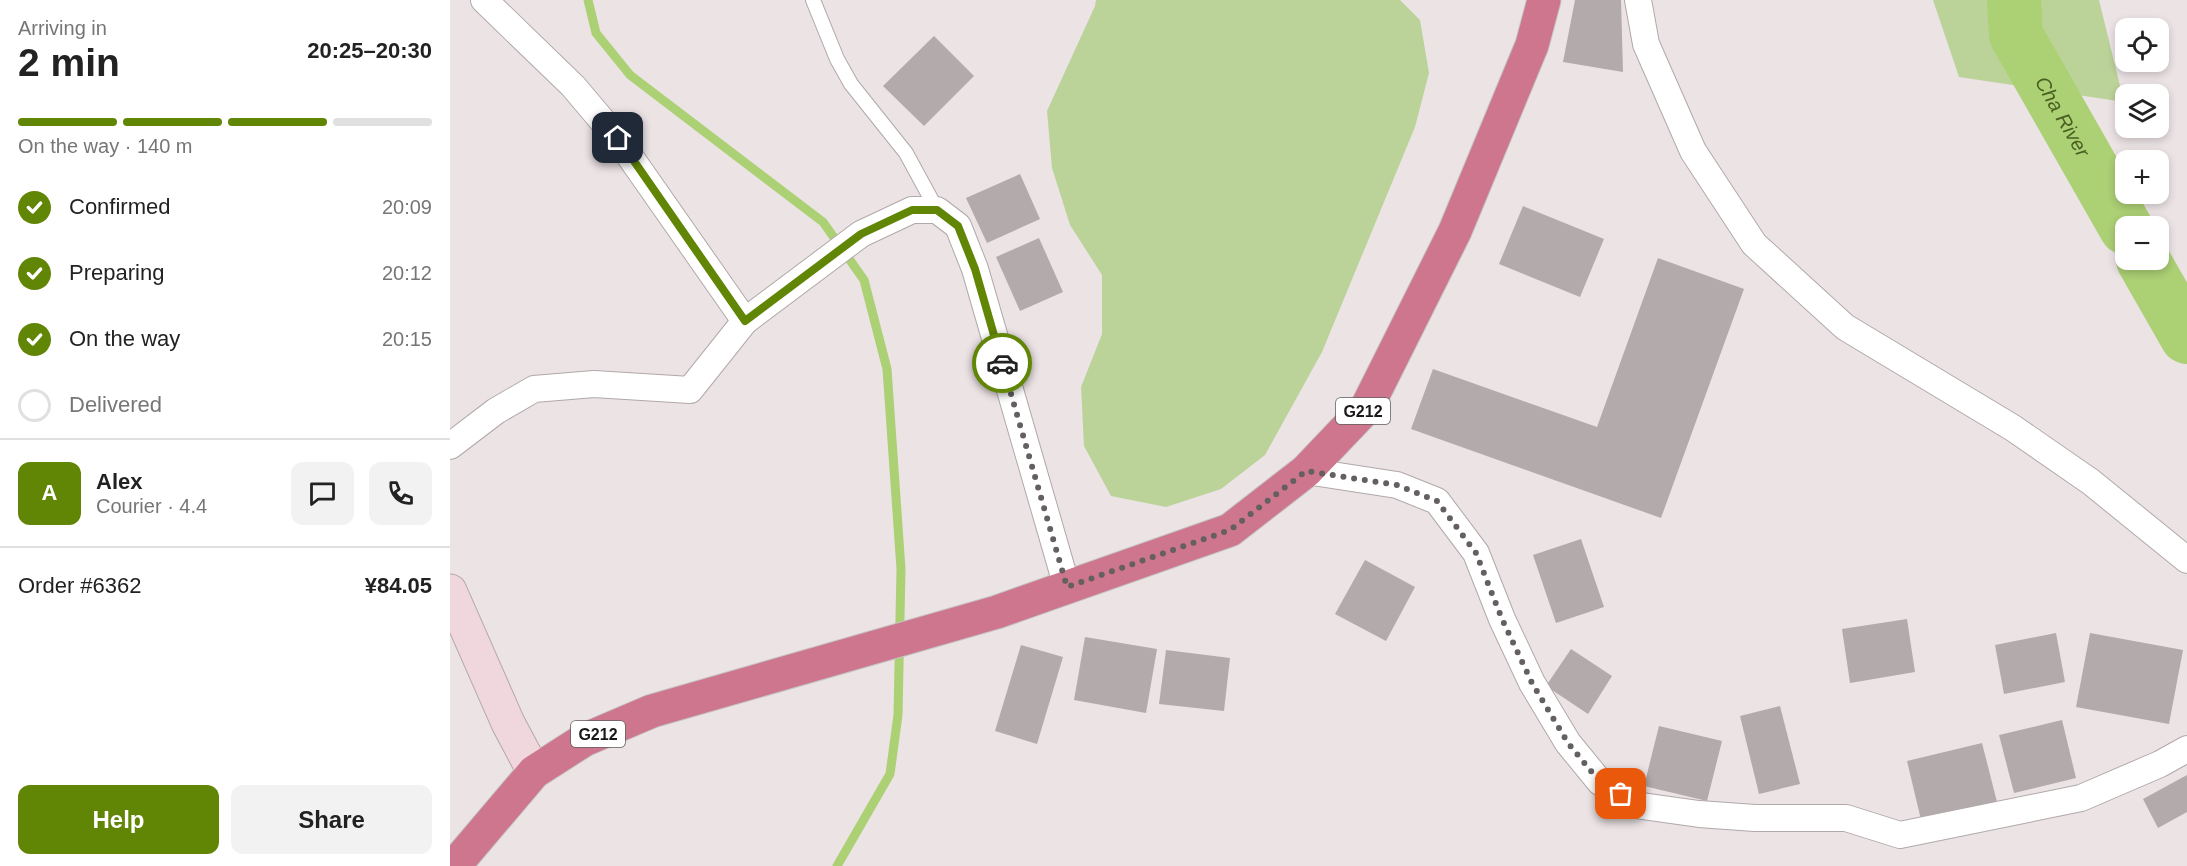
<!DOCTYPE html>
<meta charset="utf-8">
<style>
body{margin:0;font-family:Arial,sans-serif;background:#f2f2f2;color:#222;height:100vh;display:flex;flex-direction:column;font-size:22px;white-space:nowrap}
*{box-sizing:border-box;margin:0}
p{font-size:20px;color:#767676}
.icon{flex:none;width:33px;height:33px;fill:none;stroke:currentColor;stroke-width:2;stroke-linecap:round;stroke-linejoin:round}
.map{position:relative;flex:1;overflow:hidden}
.drawer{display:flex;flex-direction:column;background:#fff;width:450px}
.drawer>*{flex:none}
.buttons{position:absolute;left:1665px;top:18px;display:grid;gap:12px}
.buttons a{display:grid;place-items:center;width:54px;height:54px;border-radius:12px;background:#fff;box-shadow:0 3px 9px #0003;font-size:30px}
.pin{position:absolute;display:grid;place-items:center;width:51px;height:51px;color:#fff;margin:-26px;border-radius:12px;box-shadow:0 3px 9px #0006}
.courier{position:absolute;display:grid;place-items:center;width:60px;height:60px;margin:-30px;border:4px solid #618504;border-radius:50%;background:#fff;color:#222;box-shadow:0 2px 8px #0007}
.overview em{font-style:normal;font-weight:600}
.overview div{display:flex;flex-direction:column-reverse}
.overview{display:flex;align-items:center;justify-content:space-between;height:102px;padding:0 18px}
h1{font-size:39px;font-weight:600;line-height:45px}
.bar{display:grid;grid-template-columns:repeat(4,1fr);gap:9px 6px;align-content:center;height:72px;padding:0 18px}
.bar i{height:8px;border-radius:4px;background:#e0e0e0}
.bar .selected{background:#618504}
.bar p{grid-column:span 4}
.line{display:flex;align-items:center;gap:15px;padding:0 18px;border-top:2px solid #e0e0e0}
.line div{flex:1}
.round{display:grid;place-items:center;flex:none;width:63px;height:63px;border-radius:12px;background:#f2f2f2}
ol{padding:0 18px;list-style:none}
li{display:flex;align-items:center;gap:18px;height:66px}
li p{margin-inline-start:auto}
li .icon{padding:6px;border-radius:50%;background:#618504;color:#fff;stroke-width:4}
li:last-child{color:#767676}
li i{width:33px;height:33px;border:3px solid #e0e0e0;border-radius:50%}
.action{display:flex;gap:12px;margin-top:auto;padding:12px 18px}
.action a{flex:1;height:69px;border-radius:12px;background:#618504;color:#fff;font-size:24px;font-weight:600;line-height:69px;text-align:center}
.action a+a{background:#f2f2f2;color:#222}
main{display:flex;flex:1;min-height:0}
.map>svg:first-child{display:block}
</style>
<main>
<section class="drawer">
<div class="overview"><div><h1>2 min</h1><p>Arriving in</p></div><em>20:25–20:30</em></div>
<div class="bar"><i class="selected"></i><i class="selected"></i><i class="selected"></i><i></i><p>On the way · 140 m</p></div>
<ol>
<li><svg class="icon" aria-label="check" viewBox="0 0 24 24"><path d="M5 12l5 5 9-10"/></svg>Confirmed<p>20:09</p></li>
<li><svg class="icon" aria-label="check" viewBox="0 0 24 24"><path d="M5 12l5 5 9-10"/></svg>Preparing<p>20:12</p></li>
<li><svg class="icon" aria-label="check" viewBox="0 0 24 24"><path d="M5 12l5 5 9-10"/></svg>On the way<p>20:15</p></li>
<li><i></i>Delivered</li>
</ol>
<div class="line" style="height:108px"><b class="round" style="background:#618504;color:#fff">A</b><div><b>Alex</b><p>Courier · 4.4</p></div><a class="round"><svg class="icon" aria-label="chat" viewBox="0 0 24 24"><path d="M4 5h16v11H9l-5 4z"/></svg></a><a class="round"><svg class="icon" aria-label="phone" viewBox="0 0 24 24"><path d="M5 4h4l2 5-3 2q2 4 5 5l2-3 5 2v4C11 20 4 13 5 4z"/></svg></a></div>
<div class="line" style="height:78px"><div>Order #6362</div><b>¥84.05</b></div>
<div class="action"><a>Help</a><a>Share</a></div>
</section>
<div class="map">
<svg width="1737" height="866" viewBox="0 0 1737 866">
<rect width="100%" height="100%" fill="#ece3e5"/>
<!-- green -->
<g fill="#bbd399">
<polygon points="646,0 950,0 970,20 979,73 965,127 872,352 815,455 771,489 716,507 661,496 634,446 631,387 652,334 652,275 620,225 602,168 597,111 645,6"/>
<polygon points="1483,0 1649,0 1674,102 1509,77"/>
</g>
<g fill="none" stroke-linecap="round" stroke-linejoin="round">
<!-- stream -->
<polyline stroke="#acd074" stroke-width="9" points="138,0 146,33 180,75 373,222 414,280 437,369 451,569 448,715 440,774 387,866"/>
<!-- river -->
<g stroke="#acd074" stroke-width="54">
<path id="s1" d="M1564,0L1566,35L1676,228"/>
<polyline points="1693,260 1737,337"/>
</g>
</g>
<!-- building -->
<g fill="#b2aaab">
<polygon points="1125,0 1171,0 1173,72 1113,62"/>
<polygon points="484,36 524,76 474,126 433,86"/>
<polygon points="570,174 590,219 537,243 516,198"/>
<polygon points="1073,206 1154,239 1130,297 1049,264"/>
<polygon points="589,238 613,292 570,311 546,257"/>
<polygon points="1208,258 1294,289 1211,518 961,429 983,369 1147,427"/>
<polygon points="1131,539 1154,607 1106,623 1083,555"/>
<polygon points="915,560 965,587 936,641 885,614"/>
<polygon points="1457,619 1465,672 1400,683 1392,629"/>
<polygon points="1606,633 1615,682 1554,694 1545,645"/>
<polygon points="1640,633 1733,650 1719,724 1626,707"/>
<polygon points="635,637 707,649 696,713 624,700"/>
<polygon points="571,645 613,657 587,744 545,731"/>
<polygon points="1121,649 1162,676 1138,714 1096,686"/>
<polygon points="716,650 780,658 774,711 709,704"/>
<polygon points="1330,706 1350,784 1309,794 1290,716"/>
<polygon points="1612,720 1626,778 1564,793 1549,735"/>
<polygon points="1209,726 1272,741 1257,801 1194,786"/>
<polygon points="1532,743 1548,806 1472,824 1457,761"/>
<polygon points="1737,775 1737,812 1708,828 1693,799"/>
</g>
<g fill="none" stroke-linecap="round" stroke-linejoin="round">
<!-- lane casing -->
<g stroke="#b1a8aa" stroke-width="16">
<polyline id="lane" points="363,0 387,59 401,84 456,153 487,210"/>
</g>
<!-- street casing -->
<g stroke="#b1a8aa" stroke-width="28">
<g id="street">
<polyline points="34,0 123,86 167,138 295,321"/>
<polyline points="1188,0 1196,44 1243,151 1304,244 1395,327 1563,428 1641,482 1737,560"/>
<polyline points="0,446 46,411 84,389 144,384 240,390 295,321 411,234 462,210 487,210 508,226 525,269 617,587"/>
<polyline points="856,471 947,485 987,501 1026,553 1052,619 1082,683 1118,743 1150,782 1192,806 1249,814 1305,818 1396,818 1450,835 1631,798 1710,764 1737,749"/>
</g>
</g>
<!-- secondary casing -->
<g stroke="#b1a8aa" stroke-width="35">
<polyline id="secondary" points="0,591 58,723 84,772"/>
</g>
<!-- highway casing -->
<g stroke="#c4c3c3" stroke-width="35">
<polyline id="highway" points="9,866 11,858 84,772 134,740 202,711 547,612 780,530 856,471 917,407 1005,231 1082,45 1094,0"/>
</g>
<!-- lane -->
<use href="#lane" stroke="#fff" stroke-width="14"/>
<!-- street -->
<use href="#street" stroke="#fff" stroke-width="26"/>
<!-- secondary -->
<use href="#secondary" stroke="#f0d6dd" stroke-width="33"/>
<!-- highway -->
<use href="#highway" stroke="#ce768e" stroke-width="33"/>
</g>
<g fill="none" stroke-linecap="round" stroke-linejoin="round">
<!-- done -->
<polyline stroke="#645f60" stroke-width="6" stroke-dasharray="0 10.8" points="552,363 617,587 780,530 856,471 947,485 987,501 1026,553 1052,619 1082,683 1118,743 1150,782 1171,794"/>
<!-- route -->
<polyline stroke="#618504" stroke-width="8" points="168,138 295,321 411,234 462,210 487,210 508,226 525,269 552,363"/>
</g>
<g text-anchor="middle" stroke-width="4.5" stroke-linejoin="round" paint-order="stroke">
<!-- shield labels -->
<g fill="#fff" stroke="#5f5d5e" stroke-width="1.5">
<rect x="886" y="398" width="54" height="26" rx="4.5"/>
<rect x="121" y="721" width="54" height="26" rx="4.5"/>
</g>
<g font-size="16" font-weight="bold" fill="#1b1819">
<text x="913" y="417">G212</text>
<text x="148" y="740">G212</text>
</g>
<!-- water labels -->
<g font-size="20" font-style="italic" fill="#485f20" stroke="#fff">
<text dy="7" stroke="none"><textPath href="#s1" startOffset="129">Cha River</textPath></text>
</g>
</g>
</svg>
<div class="buttons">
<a><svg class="icon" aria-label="locate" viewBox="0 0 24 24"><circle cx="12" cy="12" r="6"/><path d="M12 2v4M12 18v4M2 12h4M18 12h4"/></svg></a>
<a><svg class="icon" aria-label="layers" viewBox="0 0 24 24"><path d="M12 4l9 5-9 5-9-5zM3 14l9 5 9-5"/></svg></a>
<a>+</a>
<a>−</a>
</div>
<div class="pin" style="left:1171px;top:794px;background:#ea580c"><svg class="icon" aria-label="bag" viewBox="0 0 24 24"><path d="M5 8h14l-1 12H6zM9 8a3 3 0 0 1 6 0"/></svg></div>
<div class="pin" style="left:168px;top:138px;background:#1f2937"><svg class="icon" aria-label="home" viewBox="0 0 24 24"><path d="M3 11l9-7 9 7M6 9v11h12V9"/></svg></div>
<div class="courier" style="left:552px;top:363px"><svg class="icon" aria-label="car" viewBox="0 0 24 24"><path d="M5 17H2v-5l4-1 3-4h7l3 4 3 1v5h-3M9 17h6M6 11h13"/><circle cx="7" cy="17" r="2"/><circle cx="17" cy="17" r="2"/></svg></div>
</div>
</main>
